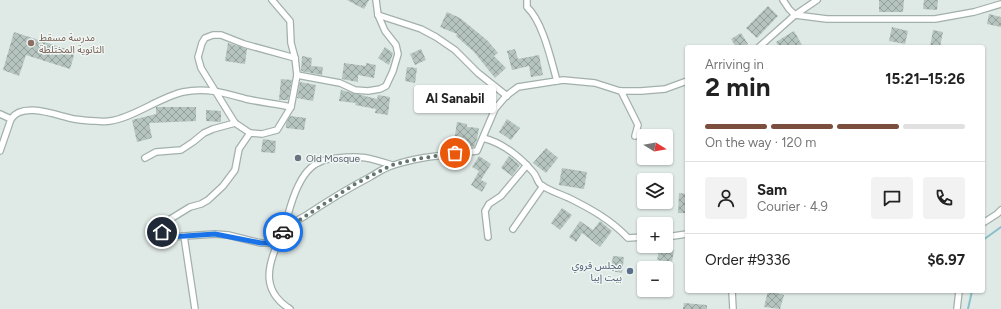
<!DOCTYPE html>
<meta charset="utf-8">
<style>
body{margin:0;font-family:Figtree,"Noto Sans Arabic",sans-serif;background:#f2f2f2;color:#222;height:100vh;display:flex;flex-direction:column;font-size:15px;white-space:nowrap}
*{box-sizing:border-box;margin:0}
p{font-size:13px;color:#767676}
.icon{flex:none;width:22px;height:22px;fill:none;stroke:currentColor;stroke-width:2;stroke-linecap:round;stroke-linejoin:round}
.map{position:relative;flex:1;overflow:hidden}
.details{position:absolute;left:685px;top:45px;width:300px;height:248px;display:flex;flex-direction:column;background:#fff;border-radius:4px;box-shadow:0 1px 3px #0004}
.details>*{flex:none}
.needle{width:26px;rotate:101deg}
.fabs{position:absolute;left:637px;top:129px;display:grid;gap:8px}
.fabs a{display:grid;place-items:center;width:36px;height:36px;border-radius:4px;background:#fff;box-shadow:0 1px 3px #0004;font-size:20px}
.pin{position:absolute;display:grid;place-items:center;width:34px;height:34px;color:#fff;margin:-17px;border:2px solid #fff;border-radius:50%;box-shadow:0 1px 4px #0007}
.courier{position:absolute;display:grid;place-items:center;width:40px;height:40px;margin:-20px;border:3px solid #1a73e8;border-radius:50%;background:#fff;color:#222;box-shadow:0 1px 5px #0007}
.bubble{position:absolute;height:28px;border-radius:4px;background:#fff;box-shadow:0 1px 3px #0004;font-size:13px;font-weight:700;line-height:28px;text-align:center}
.head em{font-style:normal;font-weight:700}
.head div{display:flex;flex-direction:column-reverse}
.head{display:flex;align-items:center;justify-content:space-between;height:68px;padding:0 20px}
h1{font-size:26px;font-weight:700;line-height:30px}
.bar{display:grid;grid-template-columns:repeat(4,1fr);gap:6px 4px;align-content:center;height:48px;padding:0 20px}
.bar i{height:5px;border-radius:3px;background:#e0e0e0}
.bar .active{background:#7c4e3d}
.bar p{grid-column:span 4}
.line{display:flex;align-items:center;gap:10px;padding:0 20px;border-top:1px solid #e0e0e0}
.line div{flex:1}
.round{display:grid;place-items:center;flex:none;width:42px;height:42px;border-radius:4px;background:#f2f2f2}
.map>svg:first-child{display:block}
</style>
<div class="map">
<svg width="1001" height="309" viewBox="0 0 1001 309">
<defs>
<pattern id="building-cross-hatch" width="8" height="8" patternUnits="userSpaceOnUse"><rect width="8" height="8" fill="#b5c4be"/><path d="M0 0l8 8M0 8l8-8" fill="none" stroke="#93a09b"/></pattern>
</defs>
<rect width="100%" height="100%" fill="#dfe9e5"/>
<g fill="none" stroke-linecap="round" stroke-linejoin="round">
<!-- stream -->
<g stroke="#8abfcc" stroke-width="2">
<polyline points="983,240 1001,227"/>
<polyline points="968,309 972,291"/>
</g>
</g>
<!-- building -->
<g fill="url(#building-cross-hatch)">
<polygon points="347,0 369,0 364,9"/>
<polygon points="879,0 904,0 903,12 879,12"/>
<polygon points="924,0 938,0 937,10 923,9"/>
<polygon points="768,6 778,16 757,38 746,28"/>
<polygon points="447,12 460,18 488,41 498,53 494,56 506,68 495,78 474,52 456,36 457,34 440,27"/>
<polygon points="989,14 1001,17 1001,27 987,24"/>
<polygon points="892,27 908,31 905,44 889,41"/>
<polygon points="933,30 943,32 940,47 930,47"/>
<polygon points="794,31 802,45 798,47 779,47 776,42"/>
<polygon points="14,32 75,52 70,69 26,55 19,76 3,70"/>
<polygon points="741,33 748,44 743,47 736,47 731,39"/>
<polygon points="228,43 247,49 245,64 225,61"/>
<polygon points="385,47 393,53 389,65 378,58"/>
<polygon points="421,49 426,60 415,65 410,54"/>
<polygon points="515,49 518,59 539,55 543,75 531,77 529,66 512,70 507,51"/>
<polygon points="302,56 312,58 311,66 323,67 322,75 301,71"/>
<polygon points="344,63 366,66 366,63 376,65 374,78 358,75 358,82 342,79"/>
<polygon points="407,67 417,68 415,83 405,81"/>
<polygon points="281,79 292,80 288,100 279,100"/>
<polygon points="300,82 316,85 313,101 297,98"/>
<polygon points="476,87 489,89 486,106 473,104"/>
<polygon points="341,90 377,99 378,95 390,97 388,115 375,113 376,109 355,105 356,103 339,101"/>
<polygon points="156,107 196,107 196,121 149,123 152,138 137,142 132,120 156,114"/>
<polygon points="206,110 221,111 221,122 206,121"/>
<polygon points="290,116 306,118 304,130 286,128 286,123"/>
<polygon points="507,119 520,128 511,140 499,132"/>
<polygon points="457,122 467,124 467,127 479,128 477,139 474,147 464,146 464,148 453,148"/>
<polygon points="263,139 276,141 275,153 261,152"/>
<polygon points="546,148 558,158 546,173 533,163"/>
<polygon points="479,156 491,164 481,180 487,183 482,192 471,185 479,171 472,167"/>
<polygon points="509,156 520,165 512,176 501,168"/>
<polygon points="562,168 587,172 584,189 559,185"/>
<polygon points="679,193 687,194 687,213 678,213"/>
<polygon points="562,208 572,215 560,230 551,223"/>
<polygon points="580,221 593,230 600,221 612,231 600,247 582,233 576,242 569,237"/>
<polygon points="660,247 674,250 672,262 657,260"/>
<polygon points="613,256 624,257 622,273 611,271"/>
<polygon points="768,291 784,295 780,309 764,307"/>
<polygon points="684,303 707,305 707,309 683,309"/>
</g>
<g fill="none" stroke-linecap="round" stroke-linejoin="round">
<!-- minor casing -->
<g stroke="#a2b0ac" stroke-width="8">
<g id="minor">
<polyline points="272,0 290,21 291,43 295,58 297,75 291,107 277,130 262,134 250,133 239,149 235,170 223,186 208,200 201,204 190,207 159,226 162,233 170,237 215,234 228,235 261,243 278,243"/>
<path d="M527,0V7C543,22 551,60 557,81"/>
<polyline points="783,0 789,9 795,15 827,19 935,19 974,12 1001,4"/>
<polyline points="378,15 421,29 436,37 455,50 478,73 507,96"/>
<polyline points="759,47 795,15 817,0"/>
<polyline points="297,75 340,83 355,90 368,91 380,89 386,86 393,71 398,54 396,45 385,31 378,15 376,0"/>
<polyline points="621,91 638,125 635,136"/>
<polyline points="0,114 11,119"/>
<polyline points="250,133 235,123 201,68 198,57 202,43 205,38 213,35 221,35 244,44 295,58"/>
<path d="M483,138C503,143 520,157 533,172C537,176 537,182 541,185C550,191 560,194 569,198C591,209 611,220 628,238L644,237"/>
<path d="M0,151L11,119C23,101 58,116 74,119C81,120 88,121 95,121C100,121 105,122 110,121C133,118 160,97 183,92C206,87 225,93 246,99C260,102 276,104 291,107"/>
<polyline points="145,158 156,152 181,150 193,142 204,133 213,129 235,123"/>
<polyline points="983,223 997,214 1001,210"/>
<polyline points="513,229 543,186"/>
<path d="M284,230C289,210 298,170 320,162C325,159 332,159 338,158C361,155 370,158 392,165"/>
<polyline points="184,236 195,309"/>
<polyline points="488,237 485,211 489,204 501,196 527,165"/>
<polyline points="666,237 687,234"/>
<polyline points="732,291 733,309"/>
<path d="M290,309C263,292 266,269 278,243C280,239 281,233 284,230C289,224 298,220 305,216C326,202 347,189 370,177C377,173 385,167 394,165C421,156 449,155 477,151L495,109L506,96L518,87L563,80L595,83L620,91H641L665,89L687,81"/>
<polyline points="957,309 959,291"/>
</g>
</g>
<!-- minor -->
<use href="#minor" stroke="#fff" stroke-width="5.5"/>
</g>
<g fill="none" stroke-linecap="round" stroke-linejoin="round">
<!-- done -->
<polyline stroke="#647671" stroke-width="4" stroke-dasharray="0 7.2" points="283,232 284,230 355,184 392,165 417,159 455,153"/>
<!-- route -->
<polyline stroke="#1a73e8" stroke-width="5" points="162,232 170,237 215,234 261,243 278,243 283,232"/>
</g>
<!-- markers -->
<circle fill="#8d6e63" stroke="#eff6f3" stroke-width="1.5" cx="31" cy="43" r="4"/>
<circle fill="#6b7280" stroke="#eff6f3" stroke-width="1.5" cx="298" cy="158" r="4"/>
<circle fill="#5c6f8a" stroke="#eff6f3" stroke-width="1.5" cx="630" cy="271" r="4"/>
<g text-anchor="middle" stroke-width="3" stroke-linejoin="round" paint-order="stroke">
<!-- education labels -->
<g font-size="10" fill="#785e54" stroke="#eff6f3" text-anchor="start">
<text x="39" y="41">مدرسة مسقط<tspan x="39" dy="12">الثانوية المختلطة</tspan></text>
</g>
<!-- worship labels -->
<g font-size="10" fill="#5b616d" stroke="#eff6f3" text-anchor="start">
<text x="306" y="162">Old Mosque</text>
</g>
<!-- service labels -->
<g font-size="10" fill="#4e5e75" stroke="#eff6f3" text-anchor="end">
<text x="622" y="269">مجلس قروي<tspan x="622" dy="12">بيت إيبا</tspan></text>
</g>
</g>
</svg>
<div class="fabs">
<a><svg class="needle" viewBox="-14 -14 28 28"><path d="M0-13l5 13h-10z" fill="#e53935"/><path d="M0 13l5-13h-10z" fill="#767676"/></svg></a>
<a><svg class="icon" aria-label="layers" viewBox="0 0 24 24"><path d="M12 4l9 5-9 5-9-5zM3 14l9 5 9-5"/></svg></a>
<a>+</a>
<a>−</a>
</div>
<div class="pin" style="left:455px;top:153px;background:#ea580c"><svg class="icon" aria-label="bag" viewBox="0 0 24 24"><path d="M5 8h14l-1 12H6zM9 8a3 3 0 0 1 6 0"/></svg></div>
<div class="pin" style="left:162px;top:232px;background:#1f2937"><svg class="icon" aria-label="home" viewBox="0 0 24 24"><path d="M3 11l9-7 9 7M6 9v11h12V9"/></svg></div>
<div class="courier" style="left:283px;top:232px"><svg class="icon" aria-label="car" viewBox="0 0 24 24"><path d="M5 17H2v-5l4-1 3-4h7l3 4 3 1v5h-3M9 17h6M6 11h13"/><circle cx="7" cy="17" r="2"/><circle cx="17" cy="17" r="2"/></svg></div>
<div class="bubble" style="left:414px;top:85px;width:82px">Al Sanabil</div>
<section class="details">
<div class="head"><div><h1>2 min</h1><p>Arriving in</p></div><em>15:21–15:26</em></div>
<div class="bar"><i class="active"></i><i class="active"></i><i class="active"></i><i></i><p>On the way · 120 m</p></div>
<div class="line" style="height:72px"><a class="round"><svg class="icon" aria-label="person" viewBox="0 0 24 24"><circle cx="12" cy="8" r="4"/><path d="M4 21q1-7 8-7t8 7"/></svg></a><div><b>Sam</b><p>Courier · 4.9</p></div><a class="round"><svg class="icon" aria-label="chat" viewBox="0 0 24 24"><path d="M4 5h16v11H9l-5 4z"/></svg></a><a class="round"><svg class="icon" aria-label="phone" viewBox="0 0 24 24"><path d="M5 4h4l2 5-3 2q2 4 5 5l2-3 5 2v4C11 20 4 13 5 4z"/></svg></a></div>
<div class="line" style="height:52px"><div>Order #9336</div><b>$6.97</b></div>
</section>
</div>
